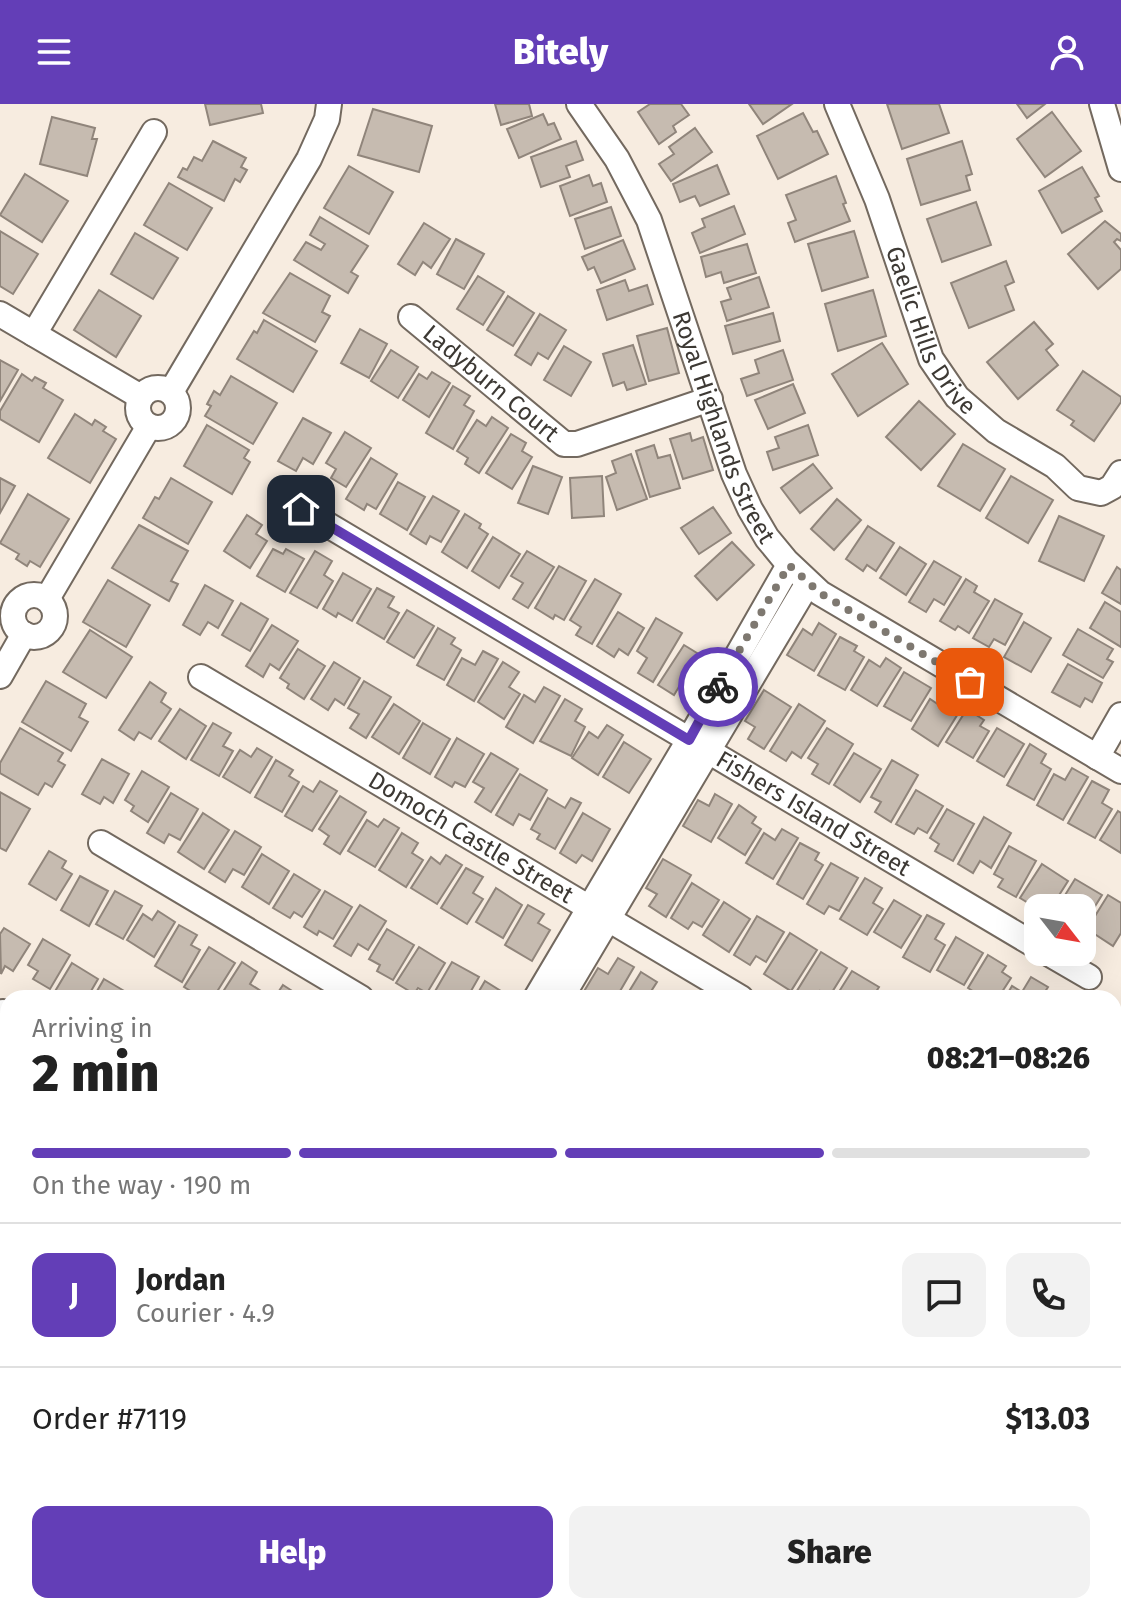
<!DOCTYPE html>
<meta charset="utf-8">
<style>
body{margin:0;font-family:"Fira Sans",sans-serif;background:#f2f2f2;color:#222;height:100vh;display:flex;flex-direction:column;font-size:30px;white-space:nowrap}
*{box-sizing:border-box;margin:0}
p{font-size:26px;color:#767676}
.icon{flex:none;width:44px;height:44px;fill:none;stroke:currentColor;stroke-width:2;stroke-linecap:round;stroke-linejoin:round}
.map{position:relative;flex:1;overflow:hidden}
.side{position:absolute;left:0px;top:886px;width:1122px;height:624px;display:flex;flex-direction:column;background:#fff;border-radius:24px 24px 0 0;box-shadow:0 8px 32px #0002}
.side>*{flex:none}
.needle{width:52px;rotate:121deg}
.controls{position:absolute;left:1024px;top:790px;display:grid;gap:16px}
.controls a{display:grid;place-items:center;width:72px;height:72px;border-radius:16px;background:#fff;box-shadow:0 8px 32px #0002;font-size:40px}
.pin{position:absolute;display:grid;place-items:center;width:68px;height:68px;color:#fff;margin:-34px;border-radius:16px;box-shadow:0 4px 12px #0006}
.courier{position:absolute;display:grid;place-items:center;width:80px;height:80px;margin:-40px;border:6px solid #633eb7;border-radius:50%;background:#fff;color:#222;box-shadow:0 2px 10px #0007}
.summary em{font-style:normal;font-weight:800}
.summary div{display:flex;flex-direction:column-reverse}
.summary{display:flex;align-items:center;justify-content:space-between;height:136px;padding:0 32px}
h1{font-size:52px;font-weight:800;line-height:60px}
.bar{display:grid;grid-template-columns:repeat(4,1fr);gap:12px 8px;align-content:center;height:96px;padding:0 32px}
.bar i{height:10px;border-radius:6px;background:#e0e0e0}
.bar .selected{background:#633eb7}
.bar p{grid-column:span 4}
.line{display:flex;align-items:center;gap:20px;padding:0 32px;border-top:2px solid #e0e0e0}
.line div{flex:1}
.round{display:grid;place-items:center;flex:none;width:84px;height:84px;border-radius:16px;background:#f2f2f2}
.button{display:flex;gap:16px;margin-top:auto;padding:16px 32px}
.button a{flex:1;height:92px;border-radius:16px;background:#633eb7;color:#fff;font-size:32px;font-weight:800;line-height:92px;text-align:center}
.button a+a{background:#f2f2f2;color:#222}
header{display:flex;justify-content:space-between;align-items:center;height:104px;padding:0 32px;background:#633eb7;color:#fff;font-size:36px;font-weight:800}
.map>svg:first-child{display:block}
</style>
<header><svg class="icon" aria-label="menu" viewBox="0 0 24 24"><path d="M4 6h16M4 12h16M4 18h16"/></svg>Bitely<svg class="icon" aria-label="person" viewBox="0 0 24 24"><circle cx="12" cy="8" r="4"/><path d="M4 21q1-7 8-7t8 7"/></svg></header>
<div class="map">
<svg width="1121" height="1510" viewBox="0 0 1121 1510">
<rect width="100%" height="100%" fill="#f7ece0"/>
<!-- building -->
<g fill="#c6bbb0" stroke="#90857b" stroke-width="2">
<polygon points="205,0 261,0 263,9 210,21"/>
<polygon points="495,0 529,0 532,12 501,21"/>
<polygon points="650,0 681,0 689,11 673,22 676,28 659,40 638,8"/>
<polygon points="749,0 792,0 763,20"/>
<polygon points="887,0 939,0 949,29 902,45"/>
<polygon points="1017,0 1045,0 1027,14"/>
<polygon points="373,5 432,22 419,68 358,51"/>
<polygon points="1052,8 1081,47 1045,73 1017,35"/>
<polygon points="803,9 813,28 817,27 828,50 778,75 757,32"/>
<polygon points="543,10 548,21 554,19 561,35 519,54 507,25"/>
<polygon points="52,13 95,24 92,35 97,35 87,72 40,60"/>
<polygon points="695,24 712,48 671,77 659,60 674,50 669,43"/>
<polygon points="213,37 246,54 241,63 247,66 240,78 235,75 224,97 178,73 183,64 187,66 194,53 202,57"/>
<polygon points="576,37 583,56 566,62 570,73 541,83 531,53"/>
<polygon points="962,37 972,70 966,72 970,86 921,101 907,55"/>
<polygon points="717,61 729,90 700,102 695,92 680,98 673,80"/>
<polygon points="349,62 393,88 369,130 324,104"/>
<polygon points="1082,63 1099,92 1095,94 1102,107 1062,129 1039,87"/>
<polygon points="25,70 68,97 42,138 0,111"/>
<polygon points="589,71 593,82 601,79 607,98 570,112 560,82"/>
<polygon points="836,72 846,99 843,100 850,117 795,138 788,119 796,116 786,91"/>
<polygon points="169,79 212,104 187,146 144,121"/>
<polygon points="976,98 991,141 942,158 927,115"/>
<polygon points="734,102 745,130 700,149 692,129 705,123 702,115"/>
<polygon points="611,103 621,132 585,145 575,115"/>
<polygon points="320,113 368,142 351,168 358,172 348,189 294,156 306,138 321,146 325,140 310,131"/>
<polygon points="1105,117 1121,130 1121,137 1117,135 1114,138 1121,146 1121,165 1098,185 1068,150"/>
<polygon points="424,119 450,135 431,164 423,158 415,171 398,160"/>
<polygon points="0,127 38,150 13,190 0,182"/>
<polygon points="854,127 868,173 822,187 808,140"/>
<polygon points="135,129 178,154 153,195 111,170"/>
<polygon points="456,135 484,150 464,185 437,170"/>
<polygon points="623,136 635,165 601,179 594,163 588,166 582,153"/>
<polygon points="747,140 756,169 724,179 721,168 706,173 701,153"/>
<polygon points="1006,157 1014,178 1005,182 1014,206 969,224 951,179"/>
<polygon points="290,169 330,192 322,208 330,212 315,238 263,209"/>
<polygon points="478,172 504,188 483,221 457,205"/>
<polygon points="759,173 769,203 727,217 721,198 731,195 727,184"/>
<polygon points="625,176 629,187 647,181 653,200 607,216 597,186"/>
<polygon points="99,186 141,212 116,253 74,226"/>
<polygon points="873,186 886,232 838,247 825,200"/>
<polygon points="508,192 534,209 513,242 487,226"/>
<polygon points="773,209 780,237 733,250 725,222"/>
<polygon points="540,210 566,226 548,255 538,249 531,261 515,251"/>
<polygon points="264,216 317,247 293,288 237,255 254,227 257,229"/>
<polygon points="1034,218 1053,240 1046,246 1058,261 1018,295 987,258"/>
<polygon points="667,224 679,269 649,277 637,232"/>
<polygon points="360,225 387,240 369,274 341,259"/>
<polygon points="882,239 908,280 858,312 832,270"/>
<polygon points="633,241 646,280 627,286 624,278 613,282 603,250"/>
<polygon points="564,242 591,258 571,292 544,276"/>
<polygon points="391,246 418,263 398,294 371,277"/>
<polygon points="783,246 793,276 747,292 741,275 759,269 755,256"/>
<polygon points="0,256 18,266 0,297"/>
<polygon points="1083,267 1121,293 1121,298 1094,337 1071,321 1074,317 1057,306"/>
<polygon points="432,268 450,279 429,313 403,296 419,270 427,275"/>
<polygon points="22,270 32,277 35,273 46,279 43,284 63,296 39,338 0,315 0,307"/>
<polygon points="231,272 277,299 253,340 205,312 211,302 207,300 214,287 220,291"/>
<polygon points="793,280 805,309 768,325 755,296"/>
<polygon points="453,282 470,292 464,301 474,307 453,345 426,329"/>
<polygon points="919,297 955,330 921,366 886,333"/>
<polygon points="75,310 92,321 95,316 106,323 103,327 116,335 90,379 48,354"/>
<polygon points="492,313 508,324 479,369 465,360 468,354 457,347 477,316 486,322"/>
<polygon points="303,314 331,329 313,360 303,354 296,367 278,357"/>
<polygon points="207,321 249,346 244,354 250,358 232,390 184,362"/>
<polygon points="808,321 818,351 773,366 767,348 779,344 775,333"/>
<polygon points="345,328 371,344 346,383 331,374 336,365 326,359"/>
<polygon points="690,329 692,337 703,333 713,366 683,375 670,335"/>
<polygon points="511,330 526,339 522,347 532,353 512,385 486,369"/>
<polygon points="963,340 1005,365 980,407 938,382"/>
<polygon points="654,341 658,354 670,351 680,384 650,393 636,347"/>
<polygon points="631,350 647,395 617,406 606,373 616,369 612,357"/>
<polygon points="371,354 397,370 376,405 367,400 364,406 346,395"/>
<polygon points="813,360 832,384 800,409 781,384"/>
<polygon points="533,362 562,373 548,410 518,399"/>
<polygon points="602,372 604,412 572,414 570,374"/>
<polygon points="1011,372 1053,396 1028,439 986,414"/>
<polygon points="0,374 15,382 0,409"/>
<polygon points="171,374 212,398 188,440 143,414 155,393 159,395"/>
<polygon points="398,378 425,393 407,426 380,410"/>
<polygon points="28,390 69,415 40,463 30,457 27,462 16,455 19,450 0,439"/>
<polygon points="433,392 459,407 441,438 430,432 426,440 410,430"/>
<polygon points="837,395 861,416 834,446 811,425"/>
<polygon points="713,403 731,429 699,450 681,424"/>
<polygon points="465,410 481,420 479,424 488,430 467,464 442,448"/>
<polygon points="247,411 262,421 256,430 267,437 250,464 224,447"/>
<polygon points="1059,412 1104,432 1084,477 1039,457"/>
<polygon points="139,421 188,447 171,477 178,480 169,497 112,464"/>
<polygon points="868,422 894,439 876,467 867,461 863,467 846,455"/>
<polygon points="493,433 520,450 499,484 472,467"/>
<polygon points="732,438 754,461 717,496 695,472"/>
<polygon points="900,443 926,460 906,491 880,474"/>
<polygon points="273,445 283,450 286,445 304,455 285,488 257,472"/>
<polygon points="315,447 332,457 324,471 333,477 317,504 290,489"/>
<polygon points="527,447 554,463 528,504 513,495 523,479 511,472"/>
<polygon points="934,457 961,473 944,501 934,495 926,508 909,498"/>
<polygon points="559,462 586,477 564,516 555,511 553,515 535,504"/>
<polygon points="1117,463 1121,466 1121,500 1102,489"/>
<polygon points="343,469 371,485 352,517 338,509 336,513 323,505"/>
<polygon points="595,475 621,490 592,540 576,531 581,523 570,516"/>
<polygon points="966,475 977,482 974,488 989,497 969,529 958,522 955,526 940,517"/>
<polygon points="108,476 150,501 126,543 83,518"/>
<polygon points="205,481 233,497 218,524 208,518 200,531 183,521"/>
<polygon points="377,484 394,493 388,503 399,509 384,535 357,519"/>
<polygon points="995,495 1022,510 1005,541 994,535 989,543 973,534"/>
<polygon points="1105,498 1121,508 1121,543 1090,524"/>
<polygon points="241,499 268,515 250,547 222,531"/>
<polygon points="407,506 434,522 414,554 387,538"/>
<polygon points="618,508 644,524 628,551 619,545 614,553 597,542"/>
<polygon points="656,514 682,529 653,578 638,569 647,554 637,547"/>
<polygon points="1024,518 1051,534 1031,568 1004,553"/>
<polygon points="819,519 836,530 814,567 787,551 803,525 812,531"/>
<polygon points="272,521 298,537 279,566 270,560 263,573 246,562"/>
<polygon points="438,524 455,534 451,540 461,546 444,576 417,561"/>
<polygon points="1078,525 1113,545 1107,555 1113,558 1103,574 1063,551"/>
<polygon points="90,526 132,553 106,594 63,568"/>
<polygon points="840,533 857,542 854,547 864,553 845,586 818,571"/>
<polygon points="684,541 710,557 690,587 680,581 674,591 658,581"/>
<polygon points="298,545 325,562 304,595 287,584 289,580 280,574"/>
<polygon points="483,547 498,555 474,597 447,581 462,554 475,561"/>
<polygon points="886,554 901,564 877,602 851,586 869,556 880,563"/>
<polygon points="334,558 360,574 344,601 335,595 328,606 311,595"/>
<polygon points="503,558 519,568 509,583 520,590 504,615 478,598"/>
<polygon points="1068,560 1102,579 1092,598 1085,594 1080,603 1052,588"/>
<polygon points="904,568 931,584 911,617 884,602"/>
<polygon points="46,577 86,600 79,613 88,618 71,647 22,618"/>
<polygon points="364,577 391,593 366,634 350,624 359,610 348,604"/>
<polygon points="150,578 166,589 161,598 171,605 151,635 139,628 134,636 119,626"/>
<polygon points="544,583 560,592 533,639 506,623 524,591 535,598"/>
<polygon points="764,586 791,603 764,645 748,635 755,623 745,617"/>
<polygon points="947,590 964,600 938,642 912,625 930,595 939,601"/>
<polygon points="565,595 582,605 575,617 585,623 571,652 540,637"/>
<polygon points="394,600 420,617 399,650 372,633"/>
<polygon points="799,600 825,617 801,654 792,648 786,657 770,647"/>
<polygon points="180,605 206,622 186,655 159,637"/>
<polygon points="967,605 984,616 980,622 989,627 973,654 946,638"/>
<polygon points="213,619 231,629 223,642 233,647 219,672 191,656"/>
<polygon points="423,619 450,635 430,670 403,654"/>
<polygon points="607,621 623,631 598,671 572,654 589,628 598,634"/>
<polygon points="20,624 63,649 58,657 65,661 52,683 45,679 38,691 0,669 0,659"/>
<polygon points="827,624 853,640 829,680 812,670 818,660 808,654"/>
<polygon points="997,624 1024,640 1004,673 977,657"/>
<polygon points="457,634 484,650 465,683 455,678 452,683 435,673"/>
<polygon points="624,638 651,655 629,689 603,673"/>
<polygon points="1030,640 1046,650 1041,659 1051,665 1034,696 1007,681"/>
<polygon points="257,644 272,653 250,689 223,673 240,646 251,653"/>
<polygon points="491,649 518,665 491,708 475,698 484,684 473,678"/>
<polygon points="854,649 881,665 860,698 834,681"/>
<polygon points="102,655 129,670 113,699 104,693 100,700 82,690"/>
<polygon points="276,656 293,666 289,672 299,678 282,708 255,693"/>
<polygon points="892,656 918,671 891,718 875,708 881,698 871,693"/>
<polygon points="1072,664 1088,673 1063,716 1037,701 1054,670 1065,676"/>
<polygon points="142,667 169,683 148,718 131,707 134,702 125,696"/>
<polygon points="520,670 547,686 530,716 519,710 513,721 496,711"/>
<polygon points="320,677 337,687 312,727 285,712 303,682 313,688"/>
<polygon points="1092,677 1109,686 1102,699 1112,705 1095,734 1068,719"/>
<polygon points="916,686 943,702 927,729 918,724 914,730 896,720"/>
<polygon points="0,688 30,705 6,747 0,744"/>
<polygon points="171,689 198,705 180,736 169,730 164,739 147,729"/>
<polygon points="715,690 732,700 711,738 683,722 698,696 709,702"/>
<polygon points="340,692 366,708 340,750 324,740 329,732 319,725"/>
<polygon points="548,694 565,704 571,694 581,699 555,745 537,735 540,730 531,725"/>
<polygon points="739,701 756,713 752,719 761,725 745,751 718,734"/>
<polygon points="947,705 974,720 953,757 935,747 939,740 930,734"/>
<polygon points="1118,707 1121,709 1121,749 1100,736"/>
<polygon points="203,709 229,726 204,765 178,748"/>
<polygon points="583,709 610,725 592,757 582,751 576,759 560,749"/>
<polygon points="984,713 1011,729 991,764 980,757 973,769 958,760"/>
<polygon points="384,715 399,724 375,763 348,747 367,716 378,723"/>
<polygon points="782,725 798,734 773,775 746,759 764,729 775,736"/>
<polygon points="235,727 261,743 244,771 233,765 225,778 209,768"/>
<polygon points="402,729 418,739 412,749 423,756 406,783 379,766"/>
<polygon points="800,739 819,749 815,756 823,761 803,795 777,780"/>
<polygon points="1009,742 1036,757 1016,793 998,783 1003,775 994,770"/>
<polygon points="49,747 66,757 62,764 72,770 56,796 29,780"/>
<polygon points="262,750 289,767 269,800 242,783"/>
<polygon points="446,751 462,761 437,800 411,784 431,753 440,760"/>
<polygon points="663,755 691,771 666,813 649,802 657,790 646,784"/>
<polygon points="831,759 858,774 839,807 829,802 824,810 807,800"/>
<polygon points="1042,760 1068,777 1051,804 1042,799 1038,805 1020,794"/>
<polygon points="466,764 483,773 473,789 483,795 467,820 441,804"/>
<polygon points="294,770 320,786 302,813 294,808 290,814 273,804"/>
<polygon points="80,772 108,787 89,822 61,806"/>
<polygon points="865,774 882,784 873,799 883,805 867,831 840,815"/>
<polygon points="1075,775 1102,791 1082,823 1082,804 1057,804"/>
<polygon points="692,779 719,796 702,823 693,818 688,825 671,814"/>
<polygon points="496,784 522,801 503,834 476,818"/>
<polygon points="115,787 142,802 123,835 96,820"/>
<polygon points="325,787 352,803 333,835 319,827 317,831 304,823"/>
<polygon points="1108,791 1121,799 1121,829 1113,842 1087,825"/>
<polygon points="894,796 921,812 901,844 874,828"/>
<polygon points="724,798 750,815 729,848 703,831"/>
<polygon points="360,801 386,817 368,846 358,840 351,852 334,842"/>
<polygon points="528,801 544,810 538,819 550,826 532,857 505,841"/>
<polygon points="158,807 175,818 154,853 127,836 143,810 152,816"/>
<polygon points="927,811 944,820 935,835 945,841 930,868 903,853"/>
<polygon points="757,812 784,828 766,858 756,852 750,861 734,851"/>
<polygon points="179,821 197,831 191,841 200,846 182,878 155,862"/>
<polygon points="4,824 30,840 13,867 5,862 1,870 0,830"/>
<polygon points="387,825 414,841 393,876 377,867 380,861 369,855"/>
<polygon points="790,829 817,846 791,887 764,870"/>
<polygon points="956,833 983,849 964,881 937,866"/>
<polygon points="43,835 70,851 50,885 33,875 38,867 28,861"/>
<polygon points="209,843 235,859 213,894 202,894 184,883"/>
<polygon points="419,843 445,859 427,889 418,884 414,890 396,879"/>
<polygon points="821,848 847,864 829,893 820,887 816,894 802,894 795,890"/>
<polygon points="988,851 1006,862 1002,868 1011,874 998,894 984,894 968,884"/>
<polygon points="618,854 634,863 616,894 591,894 583,889 598,864 608,870"/>
<polygon points="242,858 257,868 250,880 261,887 256,894 219,894"/>
<polygon points="452,858 479,873 467,894 442,894 434,889"/>
<polygon points="72,859 98,875 87,894 51,894"/>
<polygon points="852,867 879,883 872,894 835,894"/>
<polygon points="641,868 657,878 650,889 658,894 625,894"/>
<polygon points="1031,873 1048,883 1041,894 1005,894 1012,882 1022,888"/>
<polygon points="104,875 131,891 129,894 93,894"/>
<polygon points="485,877 512,894 475,894"/>
<polygon points="283,881 300,892 299,894 263,894 267,888 275,893"/>
<polygon points="1121,927 1121,965 1114,971 1114,934"/>
<polygon points="8,967 8,999 0,994 0,981"/>
<polygon points="5,1043 8,1045 7,1101 0,1097 0,1052"/>
<polygon points="8,1183 8,1221 4,1228 0,1226 0,1196"/>
<polygon points="1114,1204 1121,1208 1121,1240 1114,1236"/>
<polygon points="1114,1242 1121,1247 1121,1262 1114,1273"/>
<polygon points="0,1276 8,1281 8,1313 2,1322 0,1321"/>
<polygon points="1121,1359 1121,1402 1116,1404 1114,1363"/>
<polygon points="0,1397 8,1402 8,1437 3,1444 0,1442"/>
<polygon points="106,1502 143,1502 138,1510 102,1510"/>
<polygon points="308,1502 344,1502 340,1510 319,1510"/>
<polygon points="350,1502 386,1502 382,1510 345,1510"/>
<polygon points="483,1502 514,1502 509,1510 497,1510"/>
<polygon points="519,1502 541,1502 537,1509 540,1510 515,1510"/>
<polygon points="731,1502 763,1502 767,1504 763,1510 726,1510"/>
<polygon points="811,1502 841,1502 839,1506 844,1509 824,1510"/>
<polygon points="929,1502 969,1502 982,1510 929,1510 925,1508"/>
<polygon points="1045,1502 1078,1502 1073,1510 1059,1510"/>
</g>
<g fill="none" stroke-linecap="round" stroke-linejoin="round">
<!-- minor casing -->
<g stroke="#73695f" stroke-width="28">
<g id="minor">
<path id="s1" d="M579,0L617,55L649,116L734,370L750,405L767,434L786,457L820,489L1121,667"/>
<path id="s2" d="M837,0L877,95L931,255L957,293L996,327L1055,362L1078,384L1101,389L1112,383L1121,369"/>
<polyline points="1102,0 1121,65"/>
<polyline points="0,210 141,293"/>
<path id="s3" d="M411,213L564,340H577L710,295"/>
<polyline points="34,230 154,28"/>
<circle cx="158" cy="304" r="20"/>
<polyline points="171,288 309,55 327,15 329,0"/>
<path id="s4" d="M301,405L1038,843"/>
<circle cx="34" cy="512" r="21"/>
<polyline points="47,495 149,322"/>
<polyline points="0,572 24,530"/>
<path id="s5" d="M201,573L741,894"/>
<polyline points="1097,653 1121,611"/>
<polyline points="101,739 361,894"/>
<polyline points="1046,848 1089,873"/>
<polyline points="536,894 689,636 789,461"/>
<polyline points="561,894 808,479"/>
<polyline points="3,908 8,911"/>
<polyline points="1114,1076 1121,1092"/>
<polyline points="0,1133 8,1138"/>
<polyline points="1114,1140 1121,1136"/>
<polyline points="0,1360 8,1365"/>
<polyline points="237,1502 251,1510"/>
<polyline points="619,1502 633,1510"/>
<polyline points="166,1510 171,1502"/>
<polyline points="198,1510 202,1502"/>
<polyline points="878,1510 883,1502"/>
<polyline points="1110,1510 1121,1490"/>
</g>
</g>
<!-- minor -->
<use href="#minor" stroke="#fff" stroke-width="24"/>
</g>
<g fill="none" stroke-linecap="round" stroke-linejoin="round">
<!-- done -->
<polyline stroke="#7e7870" stroke-width="8" stroke-dasharray="0 14.4" points="718,583 789,461 820,489 970,578"/>
<!-- route -->
<polyline stroke="#633eb7" stroke-width="10" points="301,405 689,636 718,583"/>
</g>
<g text-anchor="middle" stroke-width="7" stroke-linejoin="round" paint-order="stroke">
<!-- street labels -->
<g font-size="24" fill="#3d3934" stroke="#f7ece0">
<text dy="8" stroke="none"><textPath href="#s2" startOffset="246">Gaelic Hills Drive</textPath></text>
<text dy="8" stroke="none"><textPath href="#s3" startOffset="104">Ladyburn Court</textPath></text>
<text dy="8" stroke="none"><textPath href="#s1" startOffset="356">Royal Highlands Street</textPath></text>
<text dy="8" stroke="none"><textPath href="#s4" startOffset="596">Fishers Island Street</textPath></text>
<text dy="8" stroke="none"><textPath href="#s5" startOffset="314">Domoch Castle Street</textPath></text>
</g>
</g>
</svg>
<div class="controls">
<a><svg class="needle" viewBox="-14 -14 28 28"><path d="M0-13l5 13h-10z" fill="#e53935"/><path d="M0 13l5-13h-10z" fill="#767676"/></svg></a>
</div>
<div class="pin" style="left:970px;top:578px;background:#ea580c"><svg class="icon" aria-label="bag" viewBox="0 0 24 24"><path d="M5 8h14l-1 12H6zM9 8a3 3 0 0 1 6 0"/></svg></div>
<div class="pin" style="left:301px;top:405px;background:#1f2937"><svg class="icon" aria-label="home" viewBox="0 0 24 24"><path d="M3 11l9-7 9 7M6 9v11h12V9"/></svg></div>
<div class="courier" style="left:718px;top:583px"><svg class="icon" aria-label="bike" viewBox="0 0 24 24"><circle cx="6" cy="16" r="4"/><circle cx="18" cy="16" r="4"/><path d="M6 16l4-8h5l3 8M10 8l3 8H6M13 5h3"/></svg></div>
<section class="side">
<div class="summary"><div><h1>2 min</h1><p>Arriving in</p></div><em>08:21–08:26</em></div>
<div class="bar"><i class="selected"></i><i class="selected"></i><i class="selected"></i><i></i><p>On the way · 190 m</p></div>
<div class="line" style="height:144px"><b class="round" style="background:#633eb7;color:#fff">J</b><div><b>Jordan</b><p>Courier · 4.9</p></div><a class="round"><svg class="icon" aria-label="chat" viewBox="0 0 24 24"><path d="M4 5h16v11H9l-5 4z"/></svg></a><a class="round"><svg class="icon" aria-label="phone" viewBox="0 0 24 24"><path d="M5 4h4l2 5-3 2q2 4 5 5l2-3 5 2v4C11 20 4 13 5 4z"/></svg></a></div>
<div class="line" style="height:104px"><div>Order #7119</div><b>$13.03</b></div>
<div class="button"><a>Help</a><a>Share</a></div>
</section>
</div>
